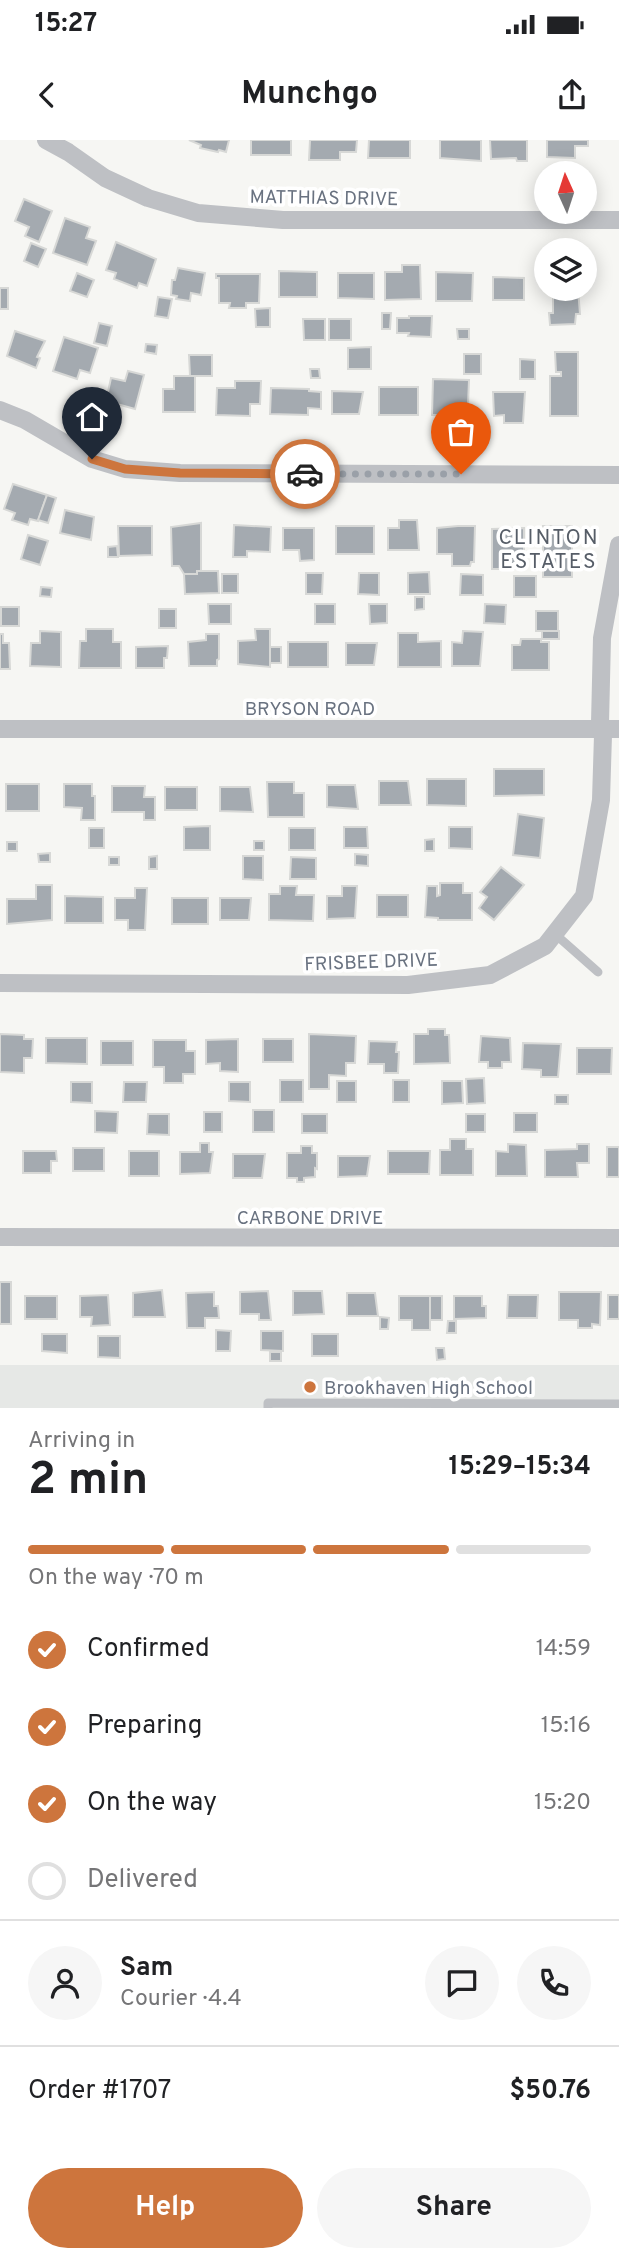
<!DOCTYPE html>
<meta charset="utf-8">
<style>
body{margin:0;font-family:Overpass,sans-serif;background:#f6f6f6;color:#202124;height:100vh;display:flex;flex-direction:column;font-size:26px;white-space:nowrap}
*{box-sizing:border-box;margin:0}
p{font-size:23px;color:#757577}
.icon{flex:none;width:38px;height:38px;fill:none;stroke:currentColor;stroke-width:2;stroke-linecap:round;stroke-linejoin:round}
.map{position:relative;height:1268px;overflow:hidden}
.panel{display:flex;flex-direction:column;background:#fff;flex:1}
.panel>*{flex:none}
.needle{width:46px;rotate:357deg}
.tools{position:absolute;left:534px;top:21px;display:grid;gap:14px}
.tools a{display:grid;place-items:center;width:63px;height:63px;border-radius:50%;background:#fff;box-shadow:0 4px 18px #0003;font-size:35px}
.pin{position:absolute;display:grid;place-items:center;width:60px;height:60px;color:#fff;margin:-72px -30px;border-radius:50% 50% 50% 0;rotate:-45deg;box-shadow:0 0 7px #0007}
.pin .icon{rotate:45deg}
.courier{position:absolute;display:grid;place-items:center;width:70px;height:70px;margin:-35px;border:5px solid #cd753d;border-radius:50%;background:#fff;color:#222;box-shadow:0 2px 9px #0007}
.headline em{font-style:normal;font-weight:700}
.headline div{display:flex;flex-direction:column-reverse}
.headline{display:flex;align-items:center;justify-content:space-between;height:119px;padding:0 28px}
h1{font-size:46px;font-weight:700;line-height:52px}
.bar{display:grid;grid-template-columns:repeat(4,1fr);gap:10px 7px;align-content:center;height:84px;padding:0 28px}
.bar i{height:9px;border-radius:5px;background:#e0e0e0}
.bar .selected{background:#cd753d}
.bar p{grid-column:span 4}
.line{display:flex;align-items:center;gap:18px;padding:0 28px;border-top:2px solid #e0e0e0}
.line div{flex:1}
.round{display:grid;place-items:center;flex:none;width:74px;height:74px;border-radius:37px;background:#f6f6f6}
ol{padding:0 28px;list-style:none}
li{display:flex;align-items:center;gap:21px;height:77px}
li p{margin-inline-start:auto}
li .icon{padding:7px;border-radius:50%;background:#cd753d;color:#fff;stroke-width:4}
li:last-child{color:#757577}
li i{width:38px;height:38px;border:4px solid #e0e0e0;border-radius:50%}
.cta{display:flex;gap:14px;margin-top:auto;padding:14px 28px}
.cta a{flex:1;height:80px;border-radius:42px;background:#cd753d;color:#fff;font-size:28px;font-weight:700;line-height:80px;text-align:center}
.cta a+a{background:#f6f6f6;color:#202124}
.status{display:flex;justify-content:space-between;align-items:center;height:49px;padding:0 35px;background:#fff;direction:ltr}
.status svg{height:19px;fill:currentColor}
header{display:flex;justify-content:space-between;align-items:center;height:91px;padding:0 28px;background:#fff;font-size:32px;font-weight:700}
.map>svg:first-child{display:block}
</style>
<div class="status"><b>15:27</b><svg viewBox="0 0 49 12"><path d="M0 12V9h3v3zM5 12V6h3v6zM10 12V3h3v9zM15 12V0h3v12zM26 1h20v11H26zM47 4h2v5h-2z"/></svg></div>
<header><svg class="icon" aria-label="back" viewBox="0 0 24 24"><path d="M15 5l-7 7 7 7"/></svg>Munchgo<svg class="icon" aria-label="share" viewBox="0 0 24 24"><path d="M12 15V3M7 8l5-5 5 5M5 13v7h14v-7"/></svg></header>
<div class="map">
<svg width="619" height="1268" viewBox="0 0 619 1268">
<rect width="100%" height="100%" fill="#f6f6f3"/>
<!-- built -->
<rect fill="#e6e8e6" x="0" y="1225" width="619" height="43"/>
<!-- building -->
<g fill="#a4aab0" stroke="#d7d8d6" stroke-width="2">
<polygon points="189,0 229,0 226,12 219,10 218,12 200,8 201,5"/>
<rect x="251" y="0" width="40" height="15"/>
<polygon points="310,0 357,0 356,12 340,12 340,20 309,20"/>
<polygon points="369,0 410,0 410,18 368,18"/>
<polygon points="440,0 481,0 481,21 440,18"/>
<polygon points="490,0 527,0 527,21 517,21 516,18 491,19"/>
<polygon points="547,0 588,0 588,6 575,6 575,18 547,17"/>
<polygon points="24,59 52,71 39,102 25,96 29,87 15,81"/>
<polygon points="65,78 90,87 86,98 96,101 87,125 53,113"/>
<polygon points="116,102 156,119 147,146 139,143 137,148 114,139 116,133 106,130"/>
<polygon points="31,103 46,109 38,127 24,121"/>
<polygon points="402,125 420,125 421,159 385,160 385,132 402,132"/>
<polygon points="178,128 205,133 201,155 191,153 190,161 176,159 177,156 171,155 172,140 175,140"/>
<polygon points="279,131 317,132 317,157 279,157"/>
<polygon points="436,132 473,133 472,161 436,161"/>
<polygon points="77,133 94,140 87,157 70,151"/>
<polygon points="338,133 374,133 374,159 338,158"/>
<polygon points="216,134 260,134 259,163 246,163 246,168 229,168 230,163 219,163 219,138 216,138"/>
<polygon points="493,137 524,138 524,160 493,160"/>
<rect x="0" y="148" width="8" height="21"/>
<polygon points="553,149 578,149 580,174 576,174 575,184 550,185 549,173 553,173"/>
<polygon points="158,157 172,159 168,178 155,176"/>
<polygon points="270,168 270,187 256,187 255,169"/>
<polygon points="382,173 391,173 390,189 382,189"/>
<polygon points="409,176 432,176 431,197 408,196 409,193 397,193 397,178 409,178"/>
<polygon points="303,179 325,179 325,200 304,200"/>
<rect x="329" y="179" width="22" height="21"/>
<polygon points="99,183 112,186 107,206 94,203"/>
<polygon points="457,189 469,189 469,199 458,199"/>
<polygon points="15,191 45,201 37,217 40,218 36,228 7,216"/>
<polygon points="64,197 98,208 90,233 80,230 77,239 53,231"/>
<polygon points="146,204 157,205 156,214 145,212"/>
<polygon points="371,207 371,229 348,229 348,208"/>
<polygon points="555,212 578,212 578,276 550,276 550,236 561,236 561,232 556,232"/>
<rect x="464" y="214" width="17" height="20"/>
<polygon points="189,215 212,215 212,236 190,236"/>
<polygon points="520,219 535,220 535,239 520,239"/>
<polygon points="310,229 319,229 320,238 311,238"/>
<polygon points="128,231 144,235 135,269 106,261 111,238 125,241"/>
<polygon points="174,236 195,236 195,272 163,272 163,249 174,249"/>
<polygon points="433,239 469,240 468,265 458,265 458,275 432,275"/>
<polygon points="235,241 261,241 260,264 250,264 250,276 216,275 217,248 235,248"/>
<rect x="379" y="247" width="39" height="28"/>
<polygon points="271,248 309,249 309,251 321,252 321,269 308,268 308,275 270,274"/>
<polygon points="332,251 363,252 359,274 332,274"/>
<polygon points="493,252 525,252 523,283 504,283 504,275 494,276"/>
<polygon points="13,344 47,355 38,381 30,379 28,385 12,380 15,373 4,369"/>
<polygon points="47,355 56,358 48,383 38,380"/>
<polygon points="65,370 94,377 91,400 60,393"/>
<polygon points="399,380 417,380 419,410 388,410 388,388 399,388"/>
<polygon points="201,383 201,431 197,431 197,434 184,434 179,426 172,426 171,387"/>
<polygon points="234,385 271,387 270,412 247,411 247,417 233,417"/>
<polygon points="118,386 152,386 152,415 119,416"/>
<rect x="336" y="386" width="38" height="28"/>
<polygon points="458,386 475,386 474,422 471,422 470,426 452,426 452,414 437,414 437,388"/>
<rect x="543" y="386" width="29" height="51"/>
<polygon points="283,388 314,388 314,420 300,421 299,410 283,410"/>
<polygon points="524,388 524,429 492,429 492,389"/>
<polygon points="28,395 48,401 40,425 21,419"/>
<polygon points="117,406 118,417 108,417 108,407"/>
<polygon points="197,431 218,431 219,453 185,454 184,434 197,434"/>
<polygon points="429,432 430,454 408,454 408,433"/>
<polygon points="306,433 323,433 322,454 306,454"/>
<polygon points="359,433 379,433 379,455 358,454"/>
<rect x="222" y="434" width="16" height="19"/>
<polygon points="461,434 483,435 483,455 460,455"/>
<rect x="514" y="436" width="22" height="21"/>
<polygon points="41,447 52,448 51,457 40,456"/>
<polygon points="415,457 424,457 424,469 415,470"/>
<polygon points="208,464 231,464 231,484 209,484"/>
<rect x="315" y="464" width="20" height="20"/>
<polygon points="369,464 387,464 387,483 370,484"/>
<polygon points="485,464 506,465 505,484 484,483"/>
<rect x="1" y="467" width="18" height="19"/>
<rect x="159" y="469" width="17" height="19"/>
<rect x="536" y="471" width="22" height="20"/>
<polygon points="86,489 113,489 113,502 121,502 121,528 79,528 80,501 86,501"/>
<polygon points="255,489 270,489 270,527 238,524 238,501 256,500"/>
<polygon points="40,491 61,492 61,527 30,526 31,503 40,503"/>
<polygon points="463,491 483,492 480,526 452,526 452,502 462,503"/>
<rect x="542" y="491" width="17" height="8"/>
<polygon points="398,493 418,493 418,502 441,501 441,527 398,527"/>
<polygon points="0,494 3,494 3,503 9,503 10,529 0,529"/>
<polygon points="206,494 219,494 219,519 217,520 217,526 189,526 188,502 206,500"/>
<polygon points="521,499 541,499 541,502 549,502 549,530 512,530 512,505 520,505"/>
<rect x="288" y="502" width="40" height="25"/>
<polygon points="346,503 377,503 374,525 346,525"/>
<polygon points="168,506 167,518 164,518 164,528 136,528 136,507"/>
<rect x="270" y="507" width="11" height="16"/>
<polygon points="494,629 544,629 544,655 494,656"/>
<polygon points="427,639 466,639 466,666 427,665"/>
<polygon points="379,641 408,641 411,665 379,665"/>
<polygon points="267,642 294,642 294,653 304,653 304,677 268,677"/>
<rect x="6" y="644" width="33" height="27"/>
<polygon points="64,644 92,644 92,656 95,656 95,680 81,680 82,668 64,667"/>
<polygon points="327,645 355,645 358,669 327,667"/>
<polygon points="112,646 145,646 144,657 155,657 155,680 144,680 144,672 112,672"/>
<rect x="165" y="647" width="32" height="23"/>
<polygon points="220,647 250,647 253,672 220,671"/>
<polygon points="518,674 544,678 540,718 513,715"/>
<polygon points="210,686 210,710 184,710 184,687"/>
<polygon points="344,687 367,687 368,708 344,708"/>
<polygon points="449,687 472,687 472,709 449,708"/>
<rect x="89" y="688" width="15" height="20"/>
<rect x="289" y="688" width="26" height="22"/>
<polygon points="434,699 434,711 425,711 425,700"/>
<rect x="254" y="701" width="10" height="9"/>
<rect x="7" y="702" width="10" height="9"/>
<polygon points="50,713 50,722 39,722 38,714"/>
<polygon points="355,714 368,715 368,726 355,725"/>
<polygon points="157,716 157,729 149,729 149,717"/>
<polygon points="243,716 263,716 263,740 243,739"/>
<rect x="109" y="717" width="10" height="8"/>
<polygon points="291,717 316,718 316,739 290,739"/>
<polygon points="501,727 524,745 494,780 479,768 487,757 480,752"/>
<polygon points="440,743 463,743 463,753 472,753 472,780 438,780 438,778 425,777 427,746 437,746 437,756 440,755"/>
<polygon points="36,745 52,745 52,780 7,784 7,759 36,759"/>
<polygon points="280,746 297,746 296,755 314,755 313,781 269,780 269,754 280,754"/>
<polygon points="342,746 357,746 355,778 327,779 327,756 342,756"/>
<polygon points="135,748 147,748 145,790 128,790 128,780 115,780 115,758 135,758"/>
<rect x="377" y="755" width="31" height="22"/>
<polygon points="65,756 103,757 103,783 65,783"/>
<rect x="172" y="758" width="36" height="26"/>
<polygon points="220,758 251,758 249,780 220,780"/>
<polygon points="428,889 445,889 445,895 449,895 450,923 414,924 414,894 428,894"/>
<polygon points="0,894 24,895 24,899 33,899 32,918 24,918 24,933 0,932"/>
<polygon points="309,894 356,896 355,923 346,923 346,936 329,935 329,949 309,949"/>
<polygon points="481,896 510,898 511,922 502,922 502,928 488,928 488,922 479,922"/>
<polygon points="46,898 87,898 87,924 46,923"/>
<polygon points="238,899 238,932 220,931 220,923 206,924 206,900"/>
<rect x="263" y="899" width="30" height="23"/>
<polygon points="153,900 186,900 186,911 195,911 195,934 183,934 183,943 164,943 164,927 153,927"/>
<rect x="101" y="901" width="32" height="24"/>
<polygon points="369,901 397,902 396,912 399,912 398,933 384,933 384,924 368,924"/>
<polygon points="523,903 561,904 558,937 541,937 541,930 522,929"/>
<polygon points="577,908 612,908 611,934 577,934"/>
<polygon points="484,938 485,963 467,964 466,939"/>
<rect x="280" y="940" width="23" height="22"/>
<rect x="393" y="940" width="16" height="22"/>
<rect x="337" y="941" width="19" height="21"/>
<polygon points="442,941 462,941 463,963 442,964"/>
<polygon points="71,942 92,942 92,963 71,962"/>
<polygon points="124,942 147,942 146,962 123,962"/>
<polygon points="229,942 250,942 250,962 229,961"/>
<rect x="555" y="955" width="13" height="9"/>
<rect x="253" y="970" width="21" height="22"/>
<polygon points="95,971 118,972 117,993 95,992"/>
<rect x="204" y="972" width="18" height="20"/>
<rect x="514" y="973" width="23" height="19"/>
<polygon points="148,974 169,974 169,995 147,994"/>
<rect x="302" y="974" width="25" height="19"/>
<rect x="466" y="974" width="19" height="18"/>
<polygon points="450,999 466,999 466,1009 473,1009 473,1035 440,1035 440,1010 450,1010"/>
<polygon points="200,1003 209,1003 209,1012 213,1012 210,1033 180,1034 180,1012 200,1012"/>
<polygon points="508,1004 526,1005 527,1036 496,1036 496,1011 508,1012"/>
<polygon points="577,1004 589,1004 589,1023 577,1023 578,1037 545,1037 545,1010 577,1009"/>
<polygon points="301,1006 312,1006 312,1013 317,1013 317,1029 315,1028 315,1037 304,1038 304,1042 297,1042 297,1038 287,1038 287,1013 301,1013"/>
<rect x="607" y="1007" width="12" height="30"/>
<rect x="73" y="1008" width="31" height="23"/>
<polygon points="23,1011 56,1011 57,1021 51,1021 51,1033 23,1033"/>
<rect x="129" y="1011" width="30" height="25"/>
<polygon points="388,1011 430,1011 429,1034 388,1034"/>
<polygon points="233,1014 265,1014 262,1038 233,1038"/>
<polygon points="338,1016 370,1016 367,1036 338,1037"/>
<rect x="0" y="1142" width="11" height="42"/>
<polygon points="162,1150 165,1177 133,1177 133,1153"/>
<polygon points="268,1151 271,1180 259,1180 259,1174 240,1174 240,1152"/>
<polygon points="293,1151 322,1151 324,1174 293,1175"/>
<polygon points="214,1152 214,1166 218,1166 219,1178 205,1178 205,1188 187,1188 186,1153"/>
<polygon points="559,1152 601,1152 600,1185 592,1184 592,1188 578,1188 578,1180 559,1180"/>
<polygon points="347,1153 375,1153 378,1176 347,1176"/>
<polygon points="108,1155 110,1185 91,1186 92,1177 80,1177 80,1156"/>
<polygon points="508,1155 538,1155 537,1178 507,1178"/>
<rect x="608" y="1155" width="11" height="24"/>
<rect x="25" y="1156" width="32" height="23"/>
<polygon points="399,1156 430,1156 430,1190 412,1190 412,1180 399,1180"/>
<rect x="430" y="1156" width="12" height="24"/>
<polygon points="454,1156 482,1156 482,1166 486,1166 486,1178 454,1179"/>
<polygon points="380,1177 389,1178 388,1189 380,1189"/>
<polygon points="448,1181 456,1181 456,1193 447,1193"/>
<polygon points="216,1190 231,1191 230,1211 216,1211"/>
<polygon points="261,1191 283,1191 283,1211 261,1210"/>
<polygon points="42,1194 67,1194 67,1213 42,1211"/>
<rect x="312" y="1194" width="26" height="22"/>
<polygon points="98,1196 120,1196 120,1218 98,1217"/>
<polygon points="436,1208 444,1208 445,1219 437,1220"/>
<rect x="270" y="1212" width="11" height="9"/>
</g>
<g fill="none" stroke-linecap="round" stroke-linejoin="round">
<!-- lane -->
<g stroke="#bec0c4" stroke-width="9">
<polyline points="555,794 598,832"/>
<polyline points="268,1268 268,1263 619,1264"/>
</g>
<!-- street -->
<g stroke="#bec0c4" stroke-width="18">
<polyline points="46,0 68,12 105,38 148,58 198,73 283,80 619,80"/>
<polyline points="0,270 25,280 92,319 125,329 180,333 619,335"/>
<polyline points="0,589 619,589"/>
<polyline points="0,843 408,845 490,835 545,806 584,756 601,660 603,595 600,583 602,498 619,405"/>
<polyline points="0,1097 619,1098"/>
</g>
</g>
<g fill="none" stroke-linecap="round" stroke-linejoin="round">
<!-- done -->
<polyline stroke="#9aa0a8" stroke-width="7" stroke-dasharray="0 12.6" points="305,334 461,334"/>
<!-- route -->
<polyline stroke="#cd753d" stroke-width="9" points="92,319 125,329 180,333 305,334"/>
</g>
<!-- markers -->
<circle fill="#cd753d" stroke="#fff" stroke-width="2.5" cx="310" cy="1247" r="7"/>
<g text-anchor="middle" stroke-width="7" stroke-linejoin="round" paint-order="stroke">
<!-- street labels -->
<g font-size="19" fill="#697280" stroke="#fff">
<text transform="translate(324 57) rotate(1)" y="7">MATTHIAS DRIVE</text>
<text x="310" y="575">BRYSON ROAD</text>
<text transform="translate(371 821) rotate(-2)" y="7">FRISBEE DRIVE</text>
<text x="310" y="1084">CARBONE DRIVE</text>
</g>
<!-- poi labels -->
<g font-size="19" fill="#697280" stroke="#fff" text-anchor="start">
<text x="324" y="1254">Brookhaven High School</text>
</g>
<!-- neighbourhood labels -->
<g font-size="21" letter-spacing="2" fill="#565d67" stroke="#fff">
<text x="549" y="404">CLINTON<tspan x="549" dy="24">ESTATES</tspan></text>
</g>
</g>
</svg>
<div class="tools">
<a><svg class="needle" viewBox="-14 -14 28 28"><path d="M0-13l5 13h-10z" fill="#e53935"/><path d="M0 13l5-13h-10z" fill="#757577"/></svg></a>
<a><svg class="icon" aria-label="layers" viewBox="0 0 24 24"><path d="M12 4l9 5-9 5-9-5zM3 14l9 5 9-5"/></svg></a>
</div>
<div class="pin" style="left:461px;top:334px;background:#ea580c"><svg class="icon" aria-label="bag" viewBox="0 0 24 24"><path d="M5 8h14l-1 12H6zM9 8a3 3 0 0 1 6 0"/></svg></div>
<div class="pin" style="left:92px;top:319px;background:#1f2937"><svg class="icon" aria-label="home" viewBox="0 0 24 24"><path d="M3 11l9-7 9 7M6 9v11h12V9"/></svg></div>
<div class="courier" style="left:305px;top:334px"><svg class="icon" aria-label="car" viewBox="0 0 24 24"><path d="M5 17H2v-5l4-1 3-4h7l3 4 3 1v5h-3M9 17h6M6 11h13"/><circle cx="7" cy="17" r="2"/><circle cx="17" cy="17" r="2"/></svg></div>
</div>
<section class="panel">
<div class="headline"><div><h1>2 min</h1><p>Arriving in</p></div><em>15:29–15:34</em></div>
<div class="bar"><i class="selected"></i><i class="selected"></i><i class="selected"></i><i></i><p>On the way · 70 m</p></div>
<ol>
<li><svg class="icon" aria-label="check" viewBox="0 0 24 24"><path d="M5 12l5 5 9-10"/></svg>Confirmed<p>14:59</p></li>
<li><svg class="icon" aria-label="check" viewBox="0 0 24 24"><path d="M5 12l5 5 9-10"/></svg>Preparing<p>15:16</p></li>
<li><svg class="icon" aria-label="check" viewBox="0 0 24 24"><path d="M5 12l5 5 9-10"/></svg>On the way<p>15:20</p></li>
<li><i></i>Delivered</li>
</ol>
<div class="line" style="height:126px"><a class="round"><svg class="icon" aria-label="person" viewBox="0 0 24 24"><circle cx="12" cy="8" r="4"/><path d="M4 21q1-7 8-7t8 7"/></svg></a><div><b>Sam</b><p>Courier · 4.4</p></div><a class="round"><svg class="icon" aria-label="chat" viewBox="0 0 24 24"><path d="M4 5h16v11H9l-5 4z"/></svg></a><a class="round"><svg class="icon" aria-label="phone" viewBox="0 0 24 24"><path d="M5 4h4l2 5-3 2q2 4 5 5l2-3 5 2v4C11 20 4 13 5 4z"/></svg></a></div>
<div class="line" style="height:91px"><div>Order #1707</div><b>$50.76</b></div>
<div class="cta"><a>Help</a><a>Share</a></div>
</section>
